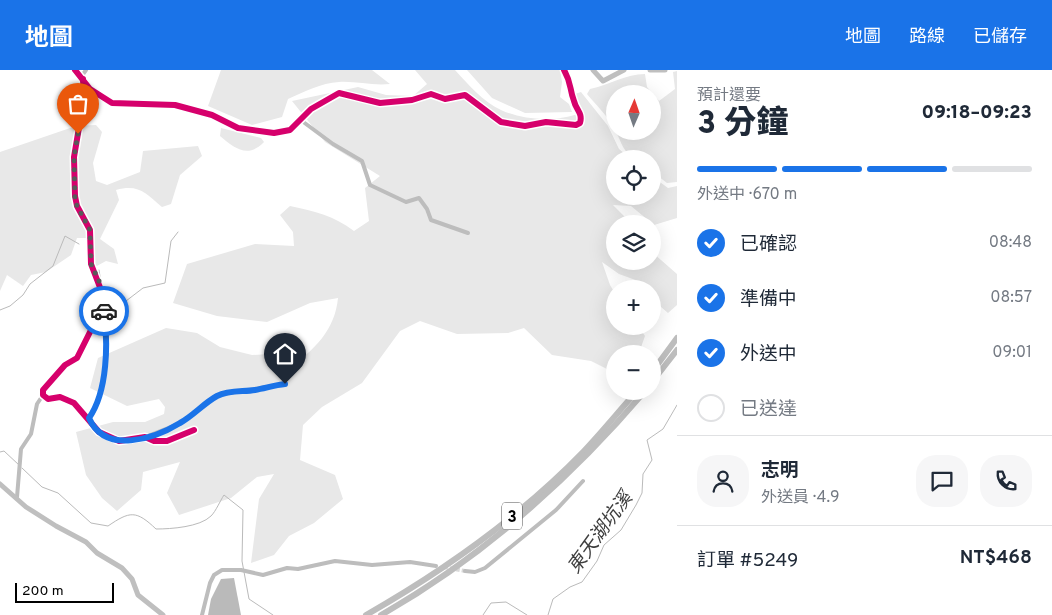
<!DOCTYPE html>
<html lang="zh-TW">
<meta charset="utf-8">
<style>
body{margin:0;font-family:Overpass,"Noto Sans TC",sans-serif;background:#f6f6f7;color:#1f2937;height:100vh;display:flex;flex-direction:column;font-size:19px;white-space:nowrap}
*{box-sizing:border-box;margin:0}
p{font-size:16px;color:#747a83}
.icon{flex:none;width:28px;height:28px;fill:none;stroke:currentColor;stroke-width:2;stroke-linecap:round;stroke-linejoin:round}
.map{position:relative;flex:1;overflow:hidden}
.sheet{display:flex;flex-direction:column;background:#fff;width:375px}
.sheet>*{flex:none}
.needle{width:32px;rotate:2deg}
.controls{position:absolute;left:606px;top:15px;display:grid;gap:10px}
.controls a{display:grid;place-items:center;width:55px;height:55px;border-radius:50%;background:#fff;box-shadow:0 5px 20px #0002;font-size:25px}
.scale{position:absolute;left:15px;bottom:12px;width:99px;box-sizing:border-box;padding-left:5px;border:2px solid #000;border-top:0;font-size:14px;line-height:18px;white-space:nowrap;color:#000;-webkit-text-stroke:4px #fff;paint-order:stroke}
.pin{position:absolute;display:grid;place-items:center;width:42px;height:42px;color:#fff;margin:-51px -21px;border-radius:50% 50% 50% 0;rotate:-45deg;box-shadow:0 0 5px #0007}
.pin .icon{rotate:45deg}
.courier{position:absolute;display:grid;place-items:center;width:50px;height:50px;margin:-25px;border:4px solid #1a73e8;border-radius:50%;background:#fff;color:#222;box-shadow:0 1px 6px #0007}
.headline em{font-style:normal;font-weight:800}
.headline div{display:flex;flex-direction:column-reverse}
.headline{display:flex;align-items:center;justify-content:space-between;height:85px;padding:0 20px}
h1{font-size:32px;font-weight:800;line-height:38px}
.bar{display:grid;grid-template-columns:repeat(4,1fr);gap:8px 5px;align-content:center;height:60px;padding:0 20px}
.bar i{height:6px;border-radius:4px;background:#e0e1e3}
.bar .current{background:#1a73e8}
.bar p{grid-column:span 4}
.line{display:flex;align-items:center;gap:12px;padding:0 20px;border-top:1px solid #e0e1e3}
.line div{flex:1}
.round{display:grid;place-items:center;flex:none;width:52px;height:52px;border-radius:20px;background:#f6f6f7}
ol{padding:0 20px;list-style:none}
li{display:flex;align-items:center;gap:15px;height:55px}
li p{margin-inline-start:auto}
li .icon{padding:5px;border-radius:50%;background:#1a73e8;color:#fff;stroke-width:4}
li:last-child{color:#747a83}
li i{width:28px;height:28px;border:2px solid #e0e1e3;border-radius:50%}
header{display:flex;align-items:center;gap:30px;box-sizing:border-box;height:70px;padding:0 25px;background:#1a73e8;color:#fff}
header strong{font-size:24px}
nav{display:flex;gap:28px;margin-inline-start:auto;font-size:18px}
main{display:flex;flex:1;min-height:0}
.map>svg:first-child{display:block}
</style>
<header>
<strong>地圖</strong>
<nav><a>地圖</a><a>路線</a><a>已儲存</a></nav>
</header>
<main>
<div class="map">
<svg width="677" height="545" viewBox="0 0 677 545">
<rect width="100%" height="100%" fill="#fff"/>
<!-- green -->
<g fill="#e8e8e8" fill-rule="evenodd">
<path d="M221,0H372L390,14C373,16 356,11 339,12C321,13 304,22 288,29L282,47L252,55L208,36Z"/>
<path d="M415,0H455C468,14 483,32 501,40C525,51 557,52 580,43L569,26L581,22L608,56L619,79L631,89H615V126H652L653,107L668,118L677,116V148L654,155L631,136L613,135L626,148L628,154H615V191H652L653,183L677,204V235L668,243L653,230L652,219H645L641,212L619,204L602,192L610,215L615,223V256H638L645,266L639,283L615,284V295L607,299L591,291L552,285L524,258L508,263L457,264L420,251L400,261L362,313L322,337L303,355L300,390L335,405L343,429L314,453L289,466L274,485L251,493L259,429L274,404L257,407L231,428L179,445L167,423L180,392L143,402L141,420L117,441L102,428L86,405L76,362L113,352H145L164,344L165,337L159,329L127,336L90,318L98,288L166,258L197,263L220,277L252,285L284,283L288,298C314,281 335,260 338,228L310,233L267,252L217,246L173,233L187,194L255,174L294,176L293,162L280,145L290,136C315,141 334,146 354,161L369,151L365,118L380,106L325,72L292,31L358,17L386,25L413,26L427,14Z"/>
<polygon points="467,0 560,0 562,12 560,27 569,34 572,42 525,43 492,28"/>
<path d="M677,1V112L667,113L653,102L652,89C620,89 626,77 612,55C606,44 595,34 587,24L590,19C609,15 626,4 645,4L647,17L659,31L675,19L673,2ZM615,24H652V61H615Z"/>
<path d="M96,55L102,62L93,93L96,111L107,115L140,102L143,81L198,76L202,86L180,105L171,134L162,137C145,123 139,114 116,120L119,130L100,169L114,179L118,194L106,191L95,197L86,168H77L71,185L46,202L31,205L23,216L7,205L0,221V82L76,56Z"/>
<path d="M221,58L261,68L264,72C248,89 234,78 220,66Z"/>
</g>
<!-- water -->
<polygon fill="#bababa" points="234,508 241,545 208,545 211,529 221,509"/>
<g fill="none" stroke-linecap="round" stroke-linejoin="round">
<!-- stream -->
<g stroke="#bababa" stroke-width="1">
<polyline points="99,200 104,231"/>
<polyline points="0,240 10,236 23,225 30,214 53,196 65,166 79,174"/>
<polyline points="105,243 109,244 143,218 165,213 171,171 178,162"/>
<polyline points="0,382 4,381 19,395"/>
<path d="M22,398L42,417L58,423L91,453L108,456C130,441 136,440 156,459C171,459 200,457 211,446C216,441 220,431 224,425L243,440L242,491L249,529L273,545"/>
<polyline points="483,545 491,533 506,532 527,545"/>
<polyline points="548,545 553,529 570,517 582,512 597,491 604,475 621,460 636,435 642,423 643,404 652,390 647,370 663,359 677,335"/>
</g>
<!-- street-tunnel -->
<polyline stroke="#d9d9d9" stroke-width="4" stroke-dasharray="4 2" stroke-linecap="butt" points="444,497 465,501"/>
<!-- street -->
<g stroke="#bdbdbd" stroke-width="4">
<polyline points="81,7 86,0"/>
<polyline points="84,11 84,28 74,87 75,126 77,136 90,160 91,194 101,220 98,246 77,288 65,295 43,320 43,325 48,329 60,327 74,333 99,362 119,371 145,367 154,371 167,371 194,360"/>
<polyline points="302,51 333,74 362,91 370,115 406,132 419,128 427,139 431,150 468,163"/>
<path d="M89,348C111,316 107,263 102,226"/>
<polyline points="145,367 181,353 218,325 285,314"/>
<polyline points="17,427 21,379 31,364 37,334 43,325"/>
<polyline points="465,501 475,502 485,498 556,440 583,411"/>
<polyline points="202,545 210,513 214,505 222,500 241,500 263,505 287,498 298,499 335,491 372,495 410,492 436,496"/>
</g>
<!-- secondary -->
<g stroke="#bfbfbf" stroke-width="5">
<path d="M75,0L90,19L112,33L175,35L212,45L238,58L274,63L290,60L311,39L339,23L380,33L412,30L431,24L445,29L465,25L501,52L525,56L546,52L576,55L580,53C583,43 576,40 574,31C569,18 572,14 564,0"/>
<polyline points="593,0 603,11 624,0"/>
<polyline points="650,0 665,0"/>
<polyline points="0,414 26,437 56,456 86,472 97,483 122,498 132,509 138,525 163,545"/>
</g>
<!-- highway -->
<g stroke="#bdbdbd" stroke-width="6">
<polyline points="652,302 677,268"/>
<polyline points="652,312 677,280"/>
<path d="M366,545C445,500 520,447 584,381C602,362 619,341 637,321"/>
<path d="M381,545C483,487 569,410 645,321"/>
</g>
<!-- cycleway casing -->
<g stroke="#fff" stroke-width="9">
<g id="cycleway">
<path d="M75,0L90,19L112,33L175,35L212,45L238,58L274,63L290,60L311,39L339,23L380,33L412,30L431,24L445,29L465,25L501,52L525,56L546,52L576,55L580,53C583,43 576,40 574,31C569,18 572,14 564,0"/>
<polyline points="83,9 84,28 74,87 75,126 77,136 90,160 91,194 101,220 98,246 77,288 65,295 43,320 43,325 48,329 60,327 74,333 99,362 119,371 145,367 154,371 167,371 194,360"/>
</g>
</g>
<!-- cycleway -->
<use href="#cycleway" stroke="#d6006c" stroke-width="6"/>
</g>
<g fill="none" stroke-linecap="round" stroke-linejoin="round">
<!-- done -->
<polyline stroke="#595959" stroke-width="5" stroke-dasharray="0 9" points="78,64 74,87 75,132 90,160 91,194 99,211 104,241"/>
<!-- route -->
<path stroke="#1a73e8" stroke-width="6" d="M104,241C108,272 108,321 89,348C105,385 154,369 180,353C193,346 204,333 217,326C229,320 243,322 255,320C266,318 275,315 285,314"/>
</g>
<g text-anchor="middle" stroke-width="4" stroke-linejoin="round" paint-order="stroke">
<!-- shield labels -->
<rect fill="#fff" stroke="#4c4c4c" stroke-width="1" x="502" y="432.5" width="20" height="27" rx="4"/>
<g font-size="16" font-weight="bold" fill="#000">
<text x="512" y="452">3</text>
</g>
<!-- water labels -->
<g font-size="19" font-style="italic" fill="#3e3e3e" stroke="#fff">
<text transform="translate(599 462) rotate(-54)" y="7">東天湖坑溪</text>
</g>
</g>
</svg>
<div class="controls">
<a><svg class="needle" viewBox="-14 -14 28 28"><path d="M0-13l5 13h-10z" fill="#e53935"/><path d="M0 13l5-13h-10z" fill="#747a83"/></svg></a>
<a><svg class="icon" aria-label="locate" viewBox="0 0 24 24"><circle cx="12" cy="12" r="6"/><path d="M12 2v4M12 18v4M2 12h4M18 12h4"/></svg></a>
<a><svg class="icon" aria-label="layers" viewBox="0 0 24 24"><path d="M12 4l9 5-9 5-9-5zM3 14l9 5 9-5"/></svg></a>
<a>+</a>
<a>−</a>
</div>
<div class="scale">200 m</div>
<div class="pin" style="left:78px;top:64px;background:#ea580c"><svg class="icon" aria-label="bag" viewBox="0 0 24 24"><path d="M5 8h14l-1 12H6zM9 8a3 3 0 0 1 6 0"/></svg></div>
<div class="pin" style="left:285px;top:314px;background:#1f2937"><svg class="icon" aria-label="home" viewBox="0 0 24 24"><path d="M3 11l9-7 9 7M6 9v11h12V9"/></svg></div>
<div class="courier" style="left:104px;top:241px"><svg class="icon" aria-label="car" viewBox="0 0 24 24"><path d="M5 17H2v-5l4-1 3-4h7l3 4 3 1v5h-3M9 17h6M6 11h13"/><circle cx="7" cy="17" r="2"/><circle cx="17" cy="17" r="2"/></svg></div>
</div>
<section class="sheet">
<div class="headline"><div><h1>3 分鐘</h1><p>預計還要</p></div><em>09:18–09:23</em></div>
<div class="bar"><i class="current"></i><i class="current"></i><i class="current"></i><i></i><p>外送中 · 670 m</p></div>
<ol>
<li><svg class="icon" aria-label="check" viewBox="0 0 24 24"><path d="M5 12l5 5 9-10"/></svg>已確認<p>08:48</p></li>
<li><svg class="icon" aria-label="check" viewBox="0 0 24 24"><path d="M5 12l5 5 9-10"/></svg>準備中<p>08:57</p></li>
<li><svg class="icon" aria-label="check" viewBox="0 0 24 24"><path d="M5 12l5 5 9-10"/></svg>外送中<p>09:01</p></li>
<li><i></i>已送達</li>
</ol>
<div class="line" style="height:90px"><a class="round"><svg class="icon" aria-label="person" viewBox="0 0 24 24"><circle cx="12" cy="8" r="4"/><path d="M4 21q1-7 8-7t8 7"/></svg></a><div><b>志明</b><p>外送員 · 4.9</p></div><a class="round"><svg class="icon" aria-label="chat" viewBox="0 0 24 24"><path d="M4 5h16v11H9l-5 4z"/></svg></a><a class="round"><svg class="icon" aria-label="phone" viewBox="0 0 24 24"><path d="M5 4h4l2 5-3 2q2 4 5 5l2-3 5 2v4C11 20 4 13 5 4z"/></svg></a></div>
<div class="line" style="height:65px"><div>訂單 #5249</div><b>NT$468</b></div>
</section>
</main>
